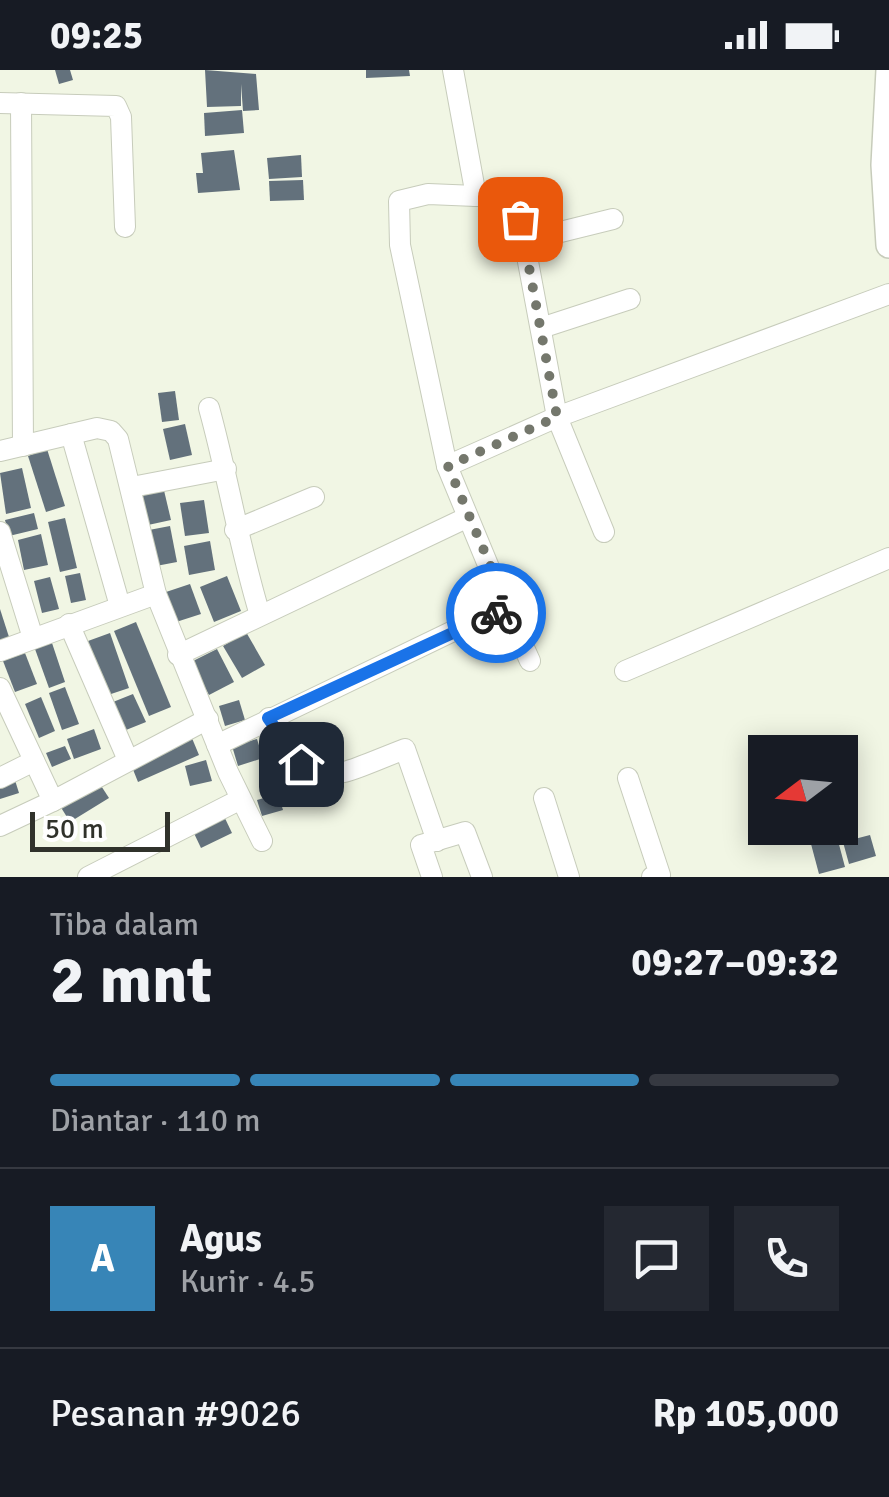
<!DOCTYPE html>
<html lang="id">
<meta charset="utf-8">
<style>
body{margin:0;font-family:Signika,sans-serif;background:#242831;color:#f1f3f6;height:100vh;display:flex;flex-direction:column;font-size:38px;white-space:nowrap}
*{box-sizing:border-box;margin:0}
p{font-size:32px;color:#9ea1a6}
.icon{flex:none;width:55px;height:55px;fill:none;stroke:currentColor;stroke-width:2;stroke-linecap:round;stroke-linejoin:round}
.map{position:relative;height:807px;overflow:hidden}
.sheet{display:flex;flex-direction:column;background:#171b24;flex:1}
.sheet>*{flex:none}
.needle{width:65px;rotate:254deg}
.tools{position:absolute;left:748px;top:665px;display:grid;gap:20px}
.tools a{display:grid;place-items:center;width:110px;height:110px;border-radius:0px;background:#171b24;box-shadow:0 5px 25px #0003;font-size:50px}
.scale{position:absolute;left:30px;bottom:25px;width:140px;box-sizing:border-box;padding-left:10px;border:5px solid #30322b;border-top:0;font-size:28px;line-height:35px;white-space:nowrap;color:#30322b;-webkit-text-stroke:8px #fff;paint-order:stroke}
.pin{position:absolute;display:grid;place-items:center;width:85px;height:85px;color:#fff;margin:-42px;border-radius:20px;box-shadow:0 5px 15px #0006}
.courier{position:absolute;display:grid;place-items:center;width:100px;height:100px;margin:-50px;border:8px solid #1a73e8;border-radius:50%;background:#fff;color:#222;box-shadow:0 2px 12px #0007}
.head em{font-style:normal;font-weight:700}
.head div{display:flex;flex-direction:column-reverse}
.head{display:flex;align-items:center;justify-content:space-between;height:170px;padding:0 50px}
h1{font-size:65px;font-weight:700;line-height:75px}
.bar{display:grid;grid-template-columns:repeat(4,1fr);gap:15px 10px;align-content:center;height:120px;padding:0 50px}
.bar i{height:12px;border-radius:8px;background:#363941}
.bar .current{background:#3785b7}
.bar p{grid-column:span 4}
.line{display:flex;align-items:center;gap:25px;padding:0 50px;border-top:2px solid #363941}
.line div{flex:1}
.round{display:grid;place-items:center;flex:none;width:105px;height:105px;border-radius:0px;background:#242831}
.status{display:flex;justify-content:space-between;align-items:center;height:70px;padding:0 50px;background:#171b24;direction:ltr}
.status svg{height:28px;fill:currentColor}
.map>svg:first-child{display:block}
</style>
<div class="status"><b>09:25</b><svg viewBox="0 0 49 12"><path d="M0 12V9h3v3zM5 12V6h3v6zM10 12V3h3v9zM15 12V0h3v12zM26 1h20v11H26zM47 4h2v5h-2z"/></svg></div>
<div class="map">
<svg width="889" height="807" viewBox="0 0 889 807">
<rect width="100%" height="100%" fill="#f1f6e4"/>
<!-- building -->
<g fill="#63717c">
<polygon points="55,0 70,0 73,10 59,14"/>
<polygon points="205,0 256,4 259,40 243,41 241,14 241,36 207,37"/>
<polygon points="366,0 409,0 410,6 366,8"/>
<polygon points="242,40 244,63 205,66 204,43"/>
<polygon points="234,80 240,120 198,123 196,103 203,103 201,83"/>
<polygon points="301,85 302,107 269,109 267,88"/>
<polygon points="303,110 304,130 270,131 269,111"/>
<polygon points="175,321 179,350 162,352 158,323"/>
<polygon points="185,354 192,385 170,390 163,359"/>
<polygon points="47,379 65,436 46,442 28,386"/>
<polygon points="22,398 31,438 6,444 0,403"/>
<polygon points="162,412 171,450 148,455 139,417"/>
<polygon points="204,430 209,463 185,466 180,433"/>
<polygon points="34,443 38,459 9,466 5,450"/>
<polygon points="65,448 77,498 60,502 48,452"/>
<polygon points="170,456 177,492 156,496 149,460"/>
<polygon points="41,464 48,495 24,500 18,470"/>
<polygon points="210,471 215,500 189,505 184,476"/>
<polygon points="80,503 86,530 71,533 65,506"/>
<polygon points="227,506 241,541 214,552 200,517"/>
<polygon points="50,507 59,539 42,543 34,511"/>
<polygon points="190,514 201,544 173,553 163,523"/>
<polygon points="0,539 9,567 0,570"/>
<polygon points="136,552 171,637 149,646 114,561"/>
<polygon points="246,562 265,595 242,608 223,576"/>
<polygon points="110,563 129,618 108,625 88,571"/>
<polygon points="52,573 65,612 49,618 35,579"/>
<polygon points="217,579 234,612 209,625 191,592"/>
<polygon points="25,583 37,614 15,622 3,591"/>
<polygon points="65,617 79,654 62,660 49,623"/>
<polygon points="133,624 146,652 126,660 113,632"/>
<polygon points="41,627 55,661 39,668 25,634"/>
<polygon points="239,630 245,650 225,656 219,636"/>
<polygon points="94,659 101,679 74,689 67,669"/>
<polygon points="189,661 199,685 138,712 128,687"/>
<polygon points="257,669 263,688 238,696 232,676"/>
<polygon points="65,676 71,689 52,697 46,683"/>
<polygon points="206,690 212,711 190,716 185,696"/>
<polygon points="14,707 19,723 0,729 0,711"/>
<polygon points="96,708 109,728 70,752 57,731"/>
<polygon points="278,724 283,740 262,746 257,730"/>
<polygon points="222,742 232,763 201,778 191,757"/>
<polygon points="870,765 876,786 849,794 843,772"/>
<polygon points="837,767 845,797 819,804 811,774"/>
</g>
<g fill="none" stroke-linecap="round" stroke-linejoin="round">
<!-- minor casing -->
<g stroke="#c7ccbb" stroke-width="22">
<g id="minor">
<polyline points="453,0 476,126 515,122 557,347 604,462"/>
<polyline points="0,33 116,36 121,47 125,157"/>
<polyline points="21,33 23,376"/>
<polyline points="524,171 613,149"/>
<polyline points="541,258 630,229"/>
<path d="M209,338C228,407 239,476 260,545"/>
<polyline points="71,364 120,536"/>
<polyline points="0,381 97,358 111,361 118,369 156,524 228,702 262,771"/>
<polyline points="447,396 557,347 889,224"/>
<polyline points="132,417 226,399"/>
<polyline points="235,460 314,427"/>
<polyline points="0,462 33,568"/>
<polyline points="505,536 530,591"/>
<polyline points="69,554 128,690"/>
<polyline points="0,581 156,524"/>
<polyline points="178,585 466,448"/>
<polyline points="625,601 889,488"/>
<polyline points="0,618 53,731 208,649"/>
<path d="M269,648C322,724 324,710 405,679L437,771"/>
<polyline points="217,675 505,536 447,396 400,175 399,131 428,124 476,126"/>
<polyline points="0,708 34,691"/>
<polyline points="628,708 660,805 652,807"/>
<polyline points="544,728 569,807"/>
<polyline points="0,756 53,731"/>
<polyline points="88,807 241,729"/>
<polyline points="432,807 421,775 465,762 482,807"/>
</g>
</g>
<!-- tertiary casing -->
<g stroke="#c7ccbb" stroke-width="28">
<polyline id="tertiary" points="889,0 884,95 889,175"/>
</g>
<!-- minor -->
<use href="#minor" stroke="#fff" stroke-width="20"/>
<!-- tertiary -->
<use href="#tertiary" stroke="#fff" stroke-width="25"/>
</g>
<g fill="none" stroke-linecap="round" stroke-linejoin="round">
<!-- done -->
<polyline stroke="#74776c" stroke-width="10" stroke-dasharray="0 18" points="496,543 505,536 502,523 448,396 557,347 520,149"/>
<!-- route -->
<polyline stroke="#1a73e8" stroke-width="12" points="301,694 268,648 496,543"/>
</g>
</svg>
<div class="tools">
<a><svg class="needle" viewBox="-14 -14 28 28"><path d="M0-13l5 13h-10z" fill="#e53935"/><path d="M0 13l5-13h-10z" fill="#9ea1a6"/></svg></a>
</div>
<div class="scale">50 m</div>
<div class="pin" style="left:520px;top:149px;background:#ea580c"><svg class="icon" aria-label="bag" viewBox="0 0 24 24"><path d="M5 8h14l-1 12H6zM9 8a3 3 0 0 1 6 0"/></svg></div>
<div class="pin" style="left:301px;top:694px;background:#1f2937"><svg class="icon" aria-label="home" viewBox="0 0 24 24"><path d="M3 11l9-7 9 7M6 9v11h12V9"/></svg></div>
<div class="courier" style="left:496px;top:543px"><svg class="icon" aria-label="bike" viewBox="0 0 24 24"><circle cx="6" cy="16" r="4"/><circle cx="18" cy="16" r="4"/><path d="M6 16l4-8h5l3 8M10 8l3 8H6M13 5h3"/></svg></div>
</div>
<section class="sheet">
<div class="head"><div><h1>2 mnt</h1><p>Tiba dalam</p></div><em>09:27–09:32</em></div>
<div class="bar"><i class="current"></i><i class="current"></i><i class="current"></i><i></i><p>Diantar · 110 m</p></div>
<div class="line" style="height:180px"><b class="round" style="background:#3785b7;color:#fff">A</b><div><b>Agus</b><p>Kurir · 4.5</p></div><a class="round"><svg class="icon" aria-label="chat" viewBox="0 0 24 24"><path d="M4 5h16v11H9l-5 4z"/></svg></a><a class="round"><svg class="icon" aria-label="phone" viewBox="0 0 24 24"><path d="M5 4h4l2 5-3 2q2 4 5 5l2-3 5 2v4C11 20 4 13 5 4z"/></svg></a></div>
<div class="line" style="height:130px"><div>Pesanan #9026</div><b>Rp 105,000</b></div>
</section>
